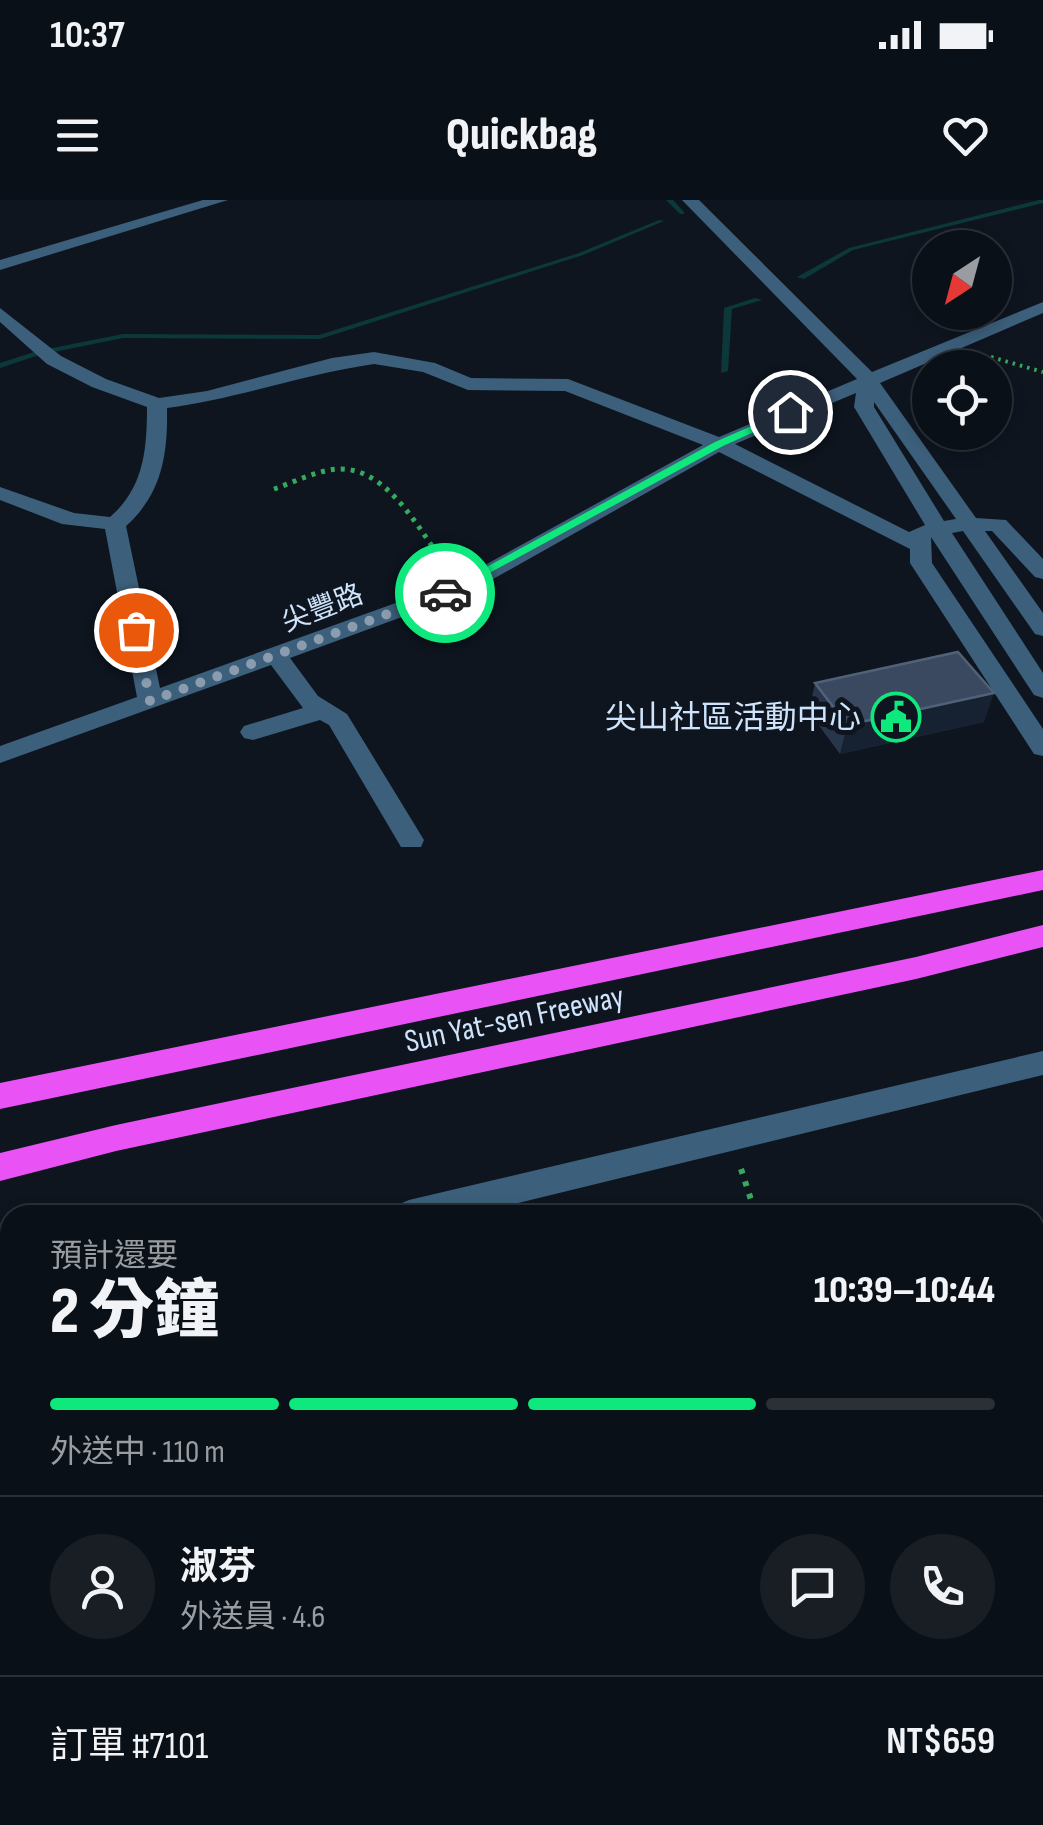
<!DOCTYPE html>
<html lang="zh-TW">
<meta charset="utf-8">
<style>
body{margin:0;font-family:"Sofia Sans Condensed","Noto Sans TC",sans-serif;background:#181e24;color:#f1f3f6;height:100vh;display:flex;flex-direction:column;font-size:38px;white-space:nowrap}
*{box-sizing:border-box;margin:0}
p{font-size:32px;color:#999da1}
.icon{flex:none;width:55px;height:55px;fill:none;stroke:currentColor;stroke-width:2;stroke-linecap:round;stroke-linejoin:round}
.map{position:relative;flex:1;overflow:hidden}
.drawer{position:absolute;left:0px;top:1005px;width:1045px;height:620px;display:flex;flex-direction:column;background:#0a1017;border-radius:30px 30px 0 0;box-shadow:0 5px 15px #0003,0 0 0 2px #2a3036}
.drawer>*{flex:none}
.needle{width:65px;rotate:216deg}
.tools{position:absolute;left:912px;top:30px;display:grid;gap:20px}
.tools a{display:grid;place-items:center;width:100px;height:100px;border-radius:50%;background:#0a1017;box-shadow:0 5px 15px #0003,0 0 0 2px #2a3036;font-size:50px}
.pin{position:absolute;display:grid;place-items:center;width:85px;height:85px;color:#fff;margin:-42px;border:5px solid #fff;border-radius:50%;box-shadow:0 2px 10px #0007}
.courier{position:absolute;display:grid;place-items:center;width:100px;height:100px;margin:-50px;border:8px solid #0fe87d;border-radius:50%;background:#fff;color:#222;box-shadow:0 2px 12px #0007}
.overview em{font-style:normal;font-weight:800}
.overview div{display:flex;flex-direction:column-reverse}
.overview{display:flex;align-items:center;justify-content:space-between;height:170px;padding:0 50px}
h1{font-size:65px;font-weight:800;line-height:75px}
.bar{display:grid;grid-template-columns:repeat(4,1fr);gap:15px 10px;align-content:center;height:120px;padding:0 50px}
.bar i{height:12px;border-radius:8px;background:#2a3036}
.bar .on{background:#0fe87d}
.bar p{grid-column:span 4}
.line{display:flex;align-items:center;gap:25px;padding:0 50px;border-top:2px solid #2a3036}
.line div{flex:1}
.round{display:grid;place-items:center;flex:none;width:105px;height:105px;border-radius:52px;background:#181e24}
.status{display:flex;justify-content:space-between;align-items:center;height:70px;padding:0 50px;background:#0a1017;direction:ltr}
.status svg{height:28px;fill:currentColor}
header{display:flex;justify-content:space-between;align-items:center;height:130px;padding:0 50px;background:#0a1017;font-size:45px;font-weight:800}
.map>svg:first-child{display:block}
</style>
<div class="status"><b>10:37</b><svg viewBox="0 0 49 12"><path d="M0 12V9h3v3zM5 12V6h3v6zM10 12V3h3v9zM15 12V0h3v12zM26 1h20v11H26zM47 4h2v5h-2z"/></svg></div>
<header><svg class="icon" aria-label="menu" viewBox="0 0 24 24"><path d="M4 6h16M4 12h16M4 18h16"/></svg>Quickbag<svg class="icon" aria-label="heart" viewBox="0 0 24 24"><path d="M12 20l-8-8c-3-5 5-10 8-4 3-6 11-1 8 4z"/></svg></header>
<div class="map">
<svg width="1043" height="1625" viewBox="0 0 1043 1625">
<rect width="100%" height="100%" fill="#0e151f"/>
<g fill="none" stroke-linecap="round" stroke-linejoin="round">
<!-- stream -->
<g fill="#0c383a" fill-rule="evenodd">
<polygon points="666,0 673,0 684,12 684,14 680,14"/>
<polygon points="1039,0 1043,0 1043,3 853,50 804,79 797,77 849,48"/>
<polygon points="659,20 664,21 583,55 320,139 123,138 39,155 0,168 0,163 37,151 123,134 319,135 579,53"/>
<polygon points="755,98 762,100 732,109 728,171 721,173 724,108"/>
</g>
<!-- canal -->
<g fill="#0c383a" fill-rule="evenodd">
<polygon points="1043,1284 1043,1342 1035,1344 1035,1286"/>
<polygon points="423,1615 499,1615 495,1625 419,1625"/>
</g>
<!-- path-far3 -->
<polyline stroke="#35aa5e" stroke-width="4" stroke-dasharray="2.5 5" stroke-linecap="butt" points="991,157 1043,172"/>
<!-- path-far2 -->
<path stroke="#35aa5e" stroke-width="5" stroke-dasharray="4 6" stroke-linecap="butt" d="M274,289C295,282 319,269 341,269C389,269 421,333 446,366"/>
<!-- path-far1 -->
<polyline stroke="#35aa5e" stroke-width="6" stroke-dasharray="5 8" stroke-linecap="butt" points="741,969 756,1015"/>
<!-- path -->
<polyline stroke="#35aa5e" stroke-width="8" stroke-dasharray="6 10" stroke-linecap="butt" points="1035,1230 1043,1228"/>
<!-- minor -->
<g fill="#3c5f7b" fill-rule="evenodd">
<polygon points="203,0 228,0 0,70 0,60"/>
<path d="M682,0H699L872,172L1043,102V113L880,183L976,318L1006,320L1043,359V379L1035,377L992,331H985L1043,413V436L1035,434L963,331L952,333L1043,473V498L1034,495L931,337L932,363L1043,529V556L1034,554L910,363V349L719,252L470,392L290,458L318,496L347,514L424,640L421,647H401L329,525L320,520L253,540L244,538L240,532L244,526L303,508L271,465L0,563V546L137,497L105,329L62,324L0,300V287L74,313L110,317C144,288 147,249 147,207L92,187L47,164L0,122V108L61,156L106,179L159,198L207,191L332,158L374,152L435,163L471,178L568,179L719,237L857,179ZM374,164L423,172L468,190L565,191L703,245L454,382L160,488L126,326C162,294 168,254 167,208C237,199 304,174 374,164ZM856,193L854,207L925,325L909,332L735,244ZM874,202L956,319L944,321L874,207Z"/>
<polygon points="1043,851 1043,875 469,1015 392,1015 397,1005 409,1000"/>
<polygon points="10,1100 10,1132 0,1135 0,1103"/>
</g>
<!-- highway -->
<g fill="#e952f4" fill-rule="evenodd">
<polygon points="1043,670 1043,690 0,909 0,883"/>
<polygon points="1043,725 1043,747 916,779 116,951 0,981 0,953 116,925 916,757"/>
</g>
</g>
<!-- wall -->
<polygon fill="#28364c" points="815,483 984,522 840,554 809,512"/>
<!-- shaded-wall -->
<polygon fill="#162132" points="994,493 984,522 840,554 847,525"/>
<!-- building -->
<polygon fill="#3a495f" stroke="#516178" stroke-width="2.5" points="958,452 994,493 847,525 815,483"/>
<!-- route -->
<polygon fill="#0fe87d" points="790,209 794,214 723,246 449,395 439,393 715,242"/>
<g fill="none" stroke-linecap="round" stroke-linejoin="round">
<!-- done -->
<polyline stroke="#8b9caf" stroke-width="10" stroke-dasharray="0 18" points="136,430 150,501 445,393"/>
</g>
<!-- icons -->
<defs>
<g id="civic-ring" transform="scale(2.5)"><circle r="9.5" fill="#0e151f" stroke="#0fe87d" stroke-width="1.5"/><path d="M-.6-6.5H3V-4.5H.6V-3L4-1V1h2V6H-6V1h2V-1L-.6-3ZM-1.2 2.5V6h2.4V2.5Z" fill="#0fe87d"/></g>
</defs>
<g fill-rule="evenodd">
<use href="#civic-ring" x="896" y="517"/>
</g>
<g text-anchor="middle" stroke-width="10" stroke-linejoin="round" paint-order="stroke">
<!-- far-street labels -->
<g font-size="28" fill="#cfe4fc" stroke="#0e151f">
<text transform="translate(322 407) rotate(-21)" y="10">尖豐路</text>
</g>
<!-- poi labels -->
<g font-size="32" fill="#cfe4fc" stroke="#0e151f" text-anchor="end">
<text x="861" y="528">尖山社區活動中心</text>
</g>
<!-- street labels -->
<g font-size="32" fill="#cfe4fc" stroke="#0e151f">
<text transform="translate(514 818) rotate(-12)" y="11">Sun Yat-sen Freeway</text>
</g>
</g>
</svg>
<div class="tools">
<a><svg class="needle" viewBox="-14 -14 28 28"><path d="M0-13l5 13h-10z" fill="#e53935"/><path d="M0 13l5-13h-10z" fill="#999da1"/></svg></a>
<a><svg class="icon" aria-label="locate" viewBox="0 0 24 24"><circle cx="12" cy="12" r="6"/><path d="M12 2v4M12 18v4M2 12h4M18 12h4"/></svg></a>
</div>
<div class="pin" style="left:136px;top:430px;background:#ea580c"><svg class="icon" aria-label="bag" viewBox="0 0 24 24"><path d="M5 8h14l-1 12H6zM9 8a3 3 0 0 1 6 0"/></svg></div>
<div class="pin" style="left:790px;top:212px;background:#1f2937"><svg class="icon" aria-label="home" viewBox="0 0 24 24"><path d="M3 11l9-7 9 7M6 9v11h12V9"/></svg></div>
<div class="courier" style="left:445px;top:393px"><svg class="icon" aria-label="car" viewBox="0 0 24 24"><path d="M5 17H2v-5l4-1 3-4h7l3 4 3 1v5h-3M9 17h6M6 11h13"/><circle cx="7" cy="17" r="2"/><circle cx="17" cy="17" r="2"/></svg></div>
<section class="drawer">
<div class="overview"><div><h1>2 分鐘</h1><p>預計還要</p></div><em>10:39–10:44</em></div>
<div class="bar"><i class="on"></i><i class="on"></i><i class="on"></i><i></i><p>外送中 · 110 m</p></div>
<div class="line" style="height:180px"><a class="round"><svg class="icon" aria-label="person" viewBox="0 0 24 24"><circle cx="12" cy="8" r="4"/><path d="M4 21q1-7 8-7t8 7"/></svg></a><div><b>淑芬</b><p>外送員 · 4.6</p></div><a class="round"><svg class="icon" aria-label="chat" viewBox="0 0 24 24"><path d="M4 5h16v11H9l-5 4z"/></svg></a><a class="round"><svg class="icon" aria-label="phone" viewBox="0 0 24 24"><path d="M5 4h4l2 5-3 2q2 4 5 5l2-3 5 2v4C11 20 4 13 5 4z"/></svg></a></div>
<div class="line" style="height:130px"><div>訂單 #7101</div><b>NT$659</b></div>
</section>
</div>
